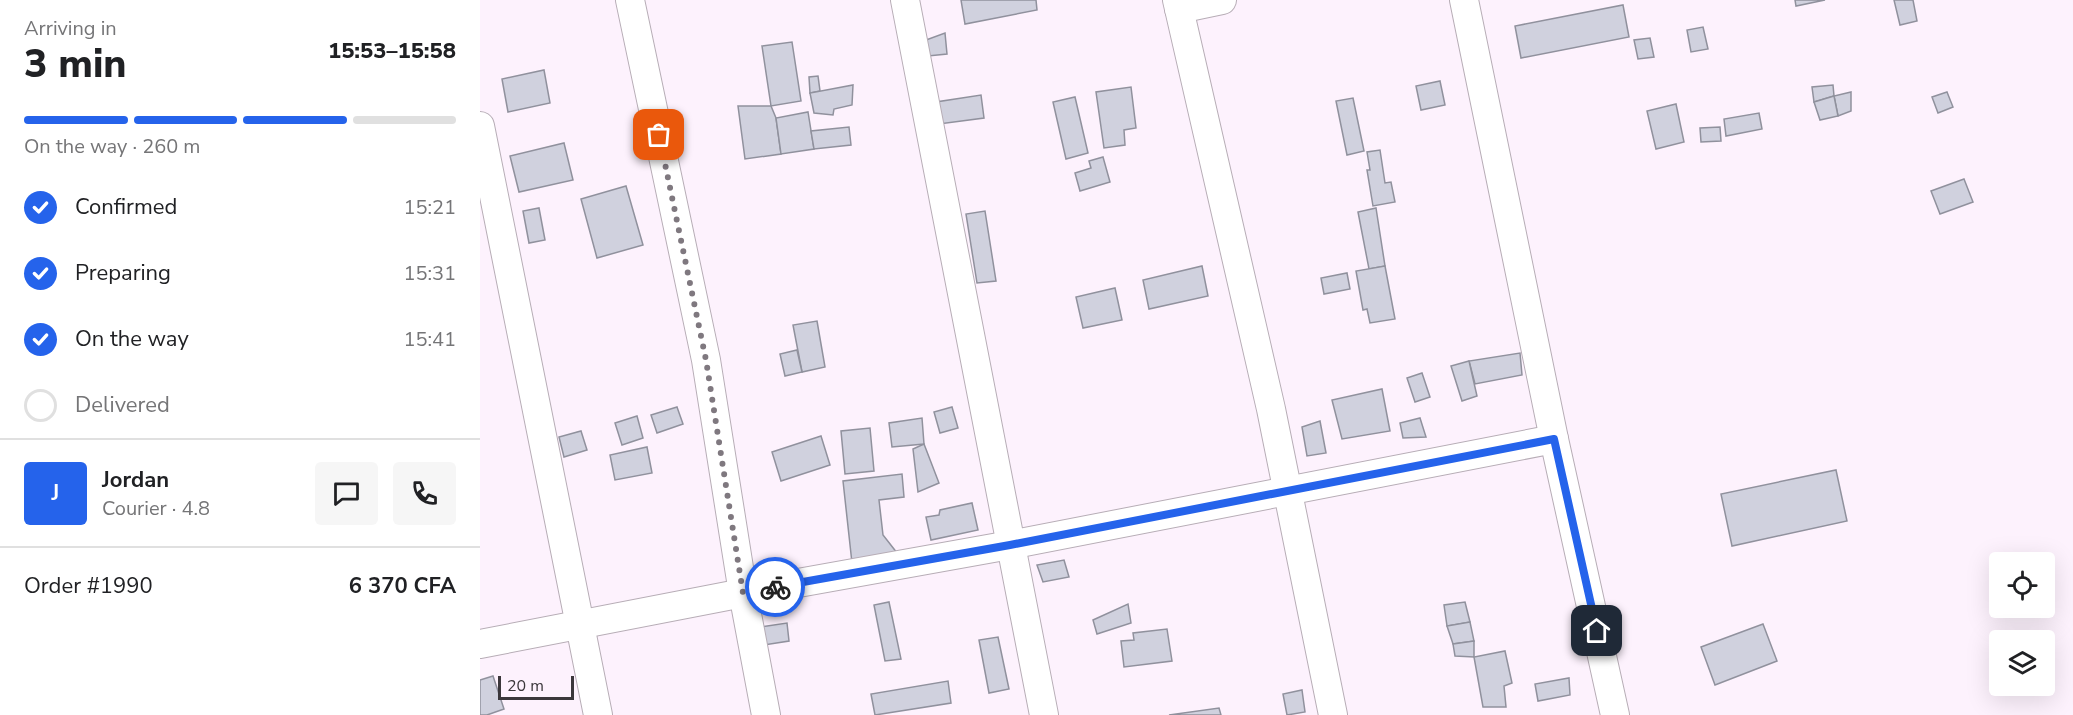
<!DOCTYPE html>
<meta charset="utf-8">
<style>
body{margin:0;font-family:"Nunito Sans",sans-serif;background:#f6f6f6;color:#202124;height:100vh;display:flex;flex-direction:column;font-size:22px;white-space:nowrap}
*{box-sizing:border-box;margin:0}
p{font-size:20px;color:#757577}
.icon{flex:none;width:33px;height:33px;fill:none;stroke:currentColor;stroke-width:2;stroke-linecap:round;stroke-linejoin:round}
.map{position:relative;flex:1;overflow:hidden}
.drawer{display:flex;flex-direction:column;background:#fff;width:480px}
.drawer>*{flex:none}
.buttons{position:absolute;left:1509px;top:552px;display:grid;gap:12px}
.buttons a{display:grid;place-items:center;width:66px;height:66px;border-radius:6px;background:#fff;box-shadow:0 6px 24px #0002;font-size:30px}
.scale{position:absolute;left:18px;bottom:15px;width:76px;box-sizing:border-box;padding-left:6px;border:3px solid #3b373b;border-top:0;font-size:16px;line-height:21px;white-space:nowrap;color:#3b373b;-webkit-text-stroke:4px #fdf2fd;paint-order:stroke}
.pin{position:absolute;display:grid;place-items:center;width:51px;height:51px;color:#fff;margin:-26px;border-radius:12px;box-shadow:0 3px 9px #0006}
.courier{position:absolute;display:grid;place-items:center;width:60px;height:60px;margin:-30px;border:4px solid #2563eb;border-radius:50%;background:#fff;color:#222;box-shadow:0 2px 8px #0007}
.overview em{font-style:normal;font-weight:800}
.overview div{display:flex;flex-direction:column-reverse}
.overview{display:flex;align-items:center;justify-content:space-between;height:102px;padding:0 24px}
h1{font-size:39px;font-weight:800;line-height:45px}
.bar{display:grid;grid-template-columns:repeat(4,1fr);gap:9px 6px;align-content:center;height:72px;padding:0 24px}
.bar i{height:8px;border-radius:4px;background:#e0e0e0}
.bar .on{background:#2563eb}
.bar p{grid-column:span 4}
.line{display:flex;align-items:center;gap:15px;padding:0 24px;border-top:2px solid #e0e0e0}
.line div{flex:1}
.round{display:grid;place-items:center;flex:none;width:63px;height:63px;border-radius:6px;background:#f6f6f6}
ol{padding:0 24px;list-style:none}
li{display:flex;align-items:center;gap:18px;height:66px}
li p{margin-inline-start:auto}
li .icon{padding:6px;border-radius:50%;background:#2563eb;color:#fff;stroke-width:4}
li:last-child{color:#757577}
li i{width:33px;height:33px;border:3px solid #e0e0e0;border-radius:50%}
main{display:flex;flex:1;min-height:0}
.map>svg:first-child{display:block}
</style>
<main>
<section class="drawer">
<div class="overview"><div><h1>3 min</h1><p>Arriving in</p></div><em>15:53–15:58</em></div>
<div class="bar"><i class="on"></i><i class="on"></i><i class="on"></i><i></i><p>On the way · 260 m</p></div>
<ol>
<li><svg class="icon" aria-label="check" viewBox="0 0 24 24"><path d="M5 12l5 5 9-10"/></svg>Confirmed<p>15:21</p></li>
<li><svg class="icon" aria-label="check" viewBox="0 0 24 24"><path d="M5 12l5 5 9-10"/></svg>Preparing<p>15:31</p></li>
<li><svg class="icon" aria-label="check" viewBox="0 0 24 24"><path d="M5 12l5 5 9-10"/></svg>On the way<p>15:41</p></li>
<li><i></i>Delivered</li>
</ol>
<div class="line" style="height:108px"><b class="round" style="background:#2563eb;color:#fff">J</b><div><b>Jordan</b><p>Courier · 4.8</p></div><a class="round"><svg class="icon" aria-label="chat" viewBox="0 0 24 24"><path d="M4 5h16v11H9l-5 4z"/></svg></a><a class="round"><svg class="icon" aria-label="phone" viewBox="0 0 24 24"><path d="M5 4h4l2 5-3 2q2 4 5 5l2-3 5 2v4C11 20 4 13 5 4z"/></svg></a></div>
<div class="line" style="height:78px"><div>Order #1990</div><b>6 370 CFA</b></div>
</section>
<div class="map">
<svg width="1593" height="715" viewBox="0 0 1593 715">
<rect width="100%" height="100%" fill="#fdf2fd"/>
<!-- building -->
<g fill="#d0d1de" stroke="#90919d" stroke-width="1.5">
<polygon points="481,0 556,0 557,10 485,24"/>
<polygon points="1315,0 1345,0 1316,6"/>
<polygon points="1414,0 1433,0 1437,21 1420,25"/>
<polygon points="1143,5 1149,37 1041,58 1035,26"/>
<polygon points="1223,27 1228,49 1211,52 1207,30"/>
<polygon points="465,33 467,54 448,56 446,40"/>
<polygon points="1170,38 1174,57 1158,59 1154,40"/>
<polygon points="312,42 321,101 291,106 282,46"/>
<polygon points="64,70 70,103 28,112 22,79"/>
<polygon points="338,76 340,91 330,93 329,77"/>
<polygon points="960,81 965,105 941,110 936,86"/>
<polygon points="373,85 372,105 354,109 353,115 334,113 330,93"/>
<polygon points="1353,85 1354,96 1334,102 1332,87"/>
<polygon points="651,87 656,128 644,130 645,145 624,148 616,92"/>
<polygon points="1371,92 1371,111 1358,116 1354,96"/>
<polygon points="1467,92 1473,107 1458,113 1452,97"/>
<polygon points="501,95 504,118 459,124 456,102"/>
<polygon points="1354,96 1358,116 1340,120 1334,102"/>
<polygon points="595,97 608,153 586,159 573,102"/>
<polygon points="873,98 884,151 867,155 856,101"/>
<polygon points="1196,104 1204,142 1176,149 1167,111"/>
<polygon points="258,106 291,106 296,118 301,154 265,159"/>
<polygon points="328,112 334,149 301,154 296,118"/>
<polygon points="1279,113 1282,129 1246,136 1244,119"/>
<polygon points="369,127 371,145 334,149 331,131"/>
<polygon points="1240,127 1241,141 1221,142 1220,128"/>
<polygon points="84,143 93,180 39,192 30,156"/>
<polygon points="900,150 905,183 911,182 915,202 893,206 887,170 890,170 887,152"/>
<polygon points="623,157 630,182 600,191 595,173 611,168 609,161"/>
<polygon points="1484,179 1493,202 1460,214 1451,191"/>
<polygon points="146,186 163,245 117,258 101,199"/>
<polygon points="59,208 65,240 49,243 43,211"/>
<polygon points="896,208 905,266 889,269 878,212"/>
<polygon points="505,211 516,281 497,283 486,214"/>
<polygon points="722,266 728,296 669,309 663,280"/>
<polygon points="905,266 915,319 890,323 887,309 883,310 876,271"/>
<polygon points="867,273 870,289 844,294 841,278"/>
<polygon points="635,288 642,320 603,328 596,297"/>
<polygon points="337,321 345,367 322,372 313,325"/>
<polygon points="317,350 322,372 305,376 300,354"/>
<polygon points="1040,353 1042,375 995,384 989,361"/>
<polygon points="989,361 997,396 982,401 971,366"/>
<polygon points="942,373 950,397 935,402 927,378"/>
<polygon points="902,389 910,431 862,439 852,400"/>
<polygon points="197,407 203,424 177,433 171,415"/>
<polygon points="472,407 478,428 460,433 454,412"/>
<polygon points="157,416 163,438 142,445 135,423"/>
<polygon points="442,418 444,444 412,447 409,423"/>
<polygon points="940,418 946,437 923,438 920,423"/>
<polygon points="840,421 846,453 827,456 822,427"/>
<polygon points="390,428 394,471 365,474 361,431"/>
<polygon points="101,431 107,450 84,457 79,437"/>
<polygon points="341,436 350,465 301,481 292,452"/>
<polygon points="444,444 459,483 438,492 433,449"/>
<polygon points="167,447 172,473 135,480 130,455"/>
<polygon points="1356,470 1367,521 1252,546 1241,494"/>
<polygon points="422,474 424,497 399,500 403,535 421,558 372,563 363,481"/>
<polygon points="492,503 498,530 451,540 446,517 459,515 460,510"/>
<polygon points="584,560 589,577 563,582 557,565"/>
<polygon points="409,602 421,659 405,661 394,605"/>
<polygon points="985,602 990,622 967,626 964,605"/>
<polygon points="648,604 651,623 617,634 613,620"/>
<polygon points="990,622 994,641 973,644 967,626"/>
<polygon points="307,623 309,641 284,645 280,627"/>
<polygon points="1283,624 1297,661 1235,685 1221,647"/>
<polygon points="687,629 692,661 644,667 641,641 654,640 653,633"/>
<polygon points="518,637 529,689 509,693 499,640"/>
<polygon points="994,641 994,657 975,656 973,644"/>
<polygon points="1025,651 1032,683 1024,686 1026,707 1003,707 994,657"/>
<polygon points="13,676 24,709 7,715 0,715 0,680"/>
<polygon points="1089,678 1090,695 1058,701 1055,684"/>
<polygon points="468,681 471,703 395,715 391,694"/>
<polygon points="822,690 825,712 807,715 803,694"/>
<polygon points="739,708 741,715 689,715"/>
</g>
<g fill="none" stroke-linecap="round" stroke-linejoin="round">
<!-- street casing -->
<g stroke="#b7adb6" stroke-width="30">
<g id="street">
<polyline points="150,0 226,360 263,593 286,715"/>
<polyline points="425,0 564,715"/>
<polyline points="697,0 791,409 853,715"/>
<polyline points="984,0 1074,439 1135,715"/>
<polyline points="699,9 742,0"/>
<polyline points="0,126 118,715"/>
<polyline points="0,644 263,593 530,545 1074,439"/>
</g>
</g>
<!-- street -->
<use href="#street" stroke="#fff" stroke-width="28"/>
</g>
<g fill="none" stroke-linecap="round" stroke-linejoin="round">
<!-- done -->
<polyline stroke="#7f787f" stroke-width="6" stroke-dasharray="0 10.8" points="179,135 226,360 263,593 295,587"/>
<!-- route -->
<polyline stroke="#2563eb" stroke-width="8" points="295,587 530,545 1074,439 1117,631"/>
</g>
</svg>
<div class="buttons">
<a><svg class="icon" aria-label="locate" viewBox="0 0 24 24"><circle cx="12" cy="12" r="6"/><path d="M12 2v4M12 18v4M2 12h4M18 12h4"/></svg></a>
<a><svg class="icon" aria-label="layers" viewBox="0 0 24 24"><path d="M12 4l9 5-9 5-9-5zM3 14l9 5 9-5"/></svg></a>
</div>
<div class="scale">20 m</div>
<div class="pin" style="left:179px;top:135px;background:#ea580c"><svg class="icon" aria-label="bag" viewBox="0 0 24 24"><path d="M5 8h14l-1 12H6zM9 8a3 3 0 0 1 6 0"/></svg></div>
<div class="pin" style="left:1117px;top:631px;background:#1f2937"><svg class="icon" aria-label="home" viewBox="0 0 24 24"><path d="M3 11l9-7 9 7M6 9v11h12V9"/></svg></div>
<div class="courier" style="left:295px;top:587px"><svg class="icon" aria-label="bike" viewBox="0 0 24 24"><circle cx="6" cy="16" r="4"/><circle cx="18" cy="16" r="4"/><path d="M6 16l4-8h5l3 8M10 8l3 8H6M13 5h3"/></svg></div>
</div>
</main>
